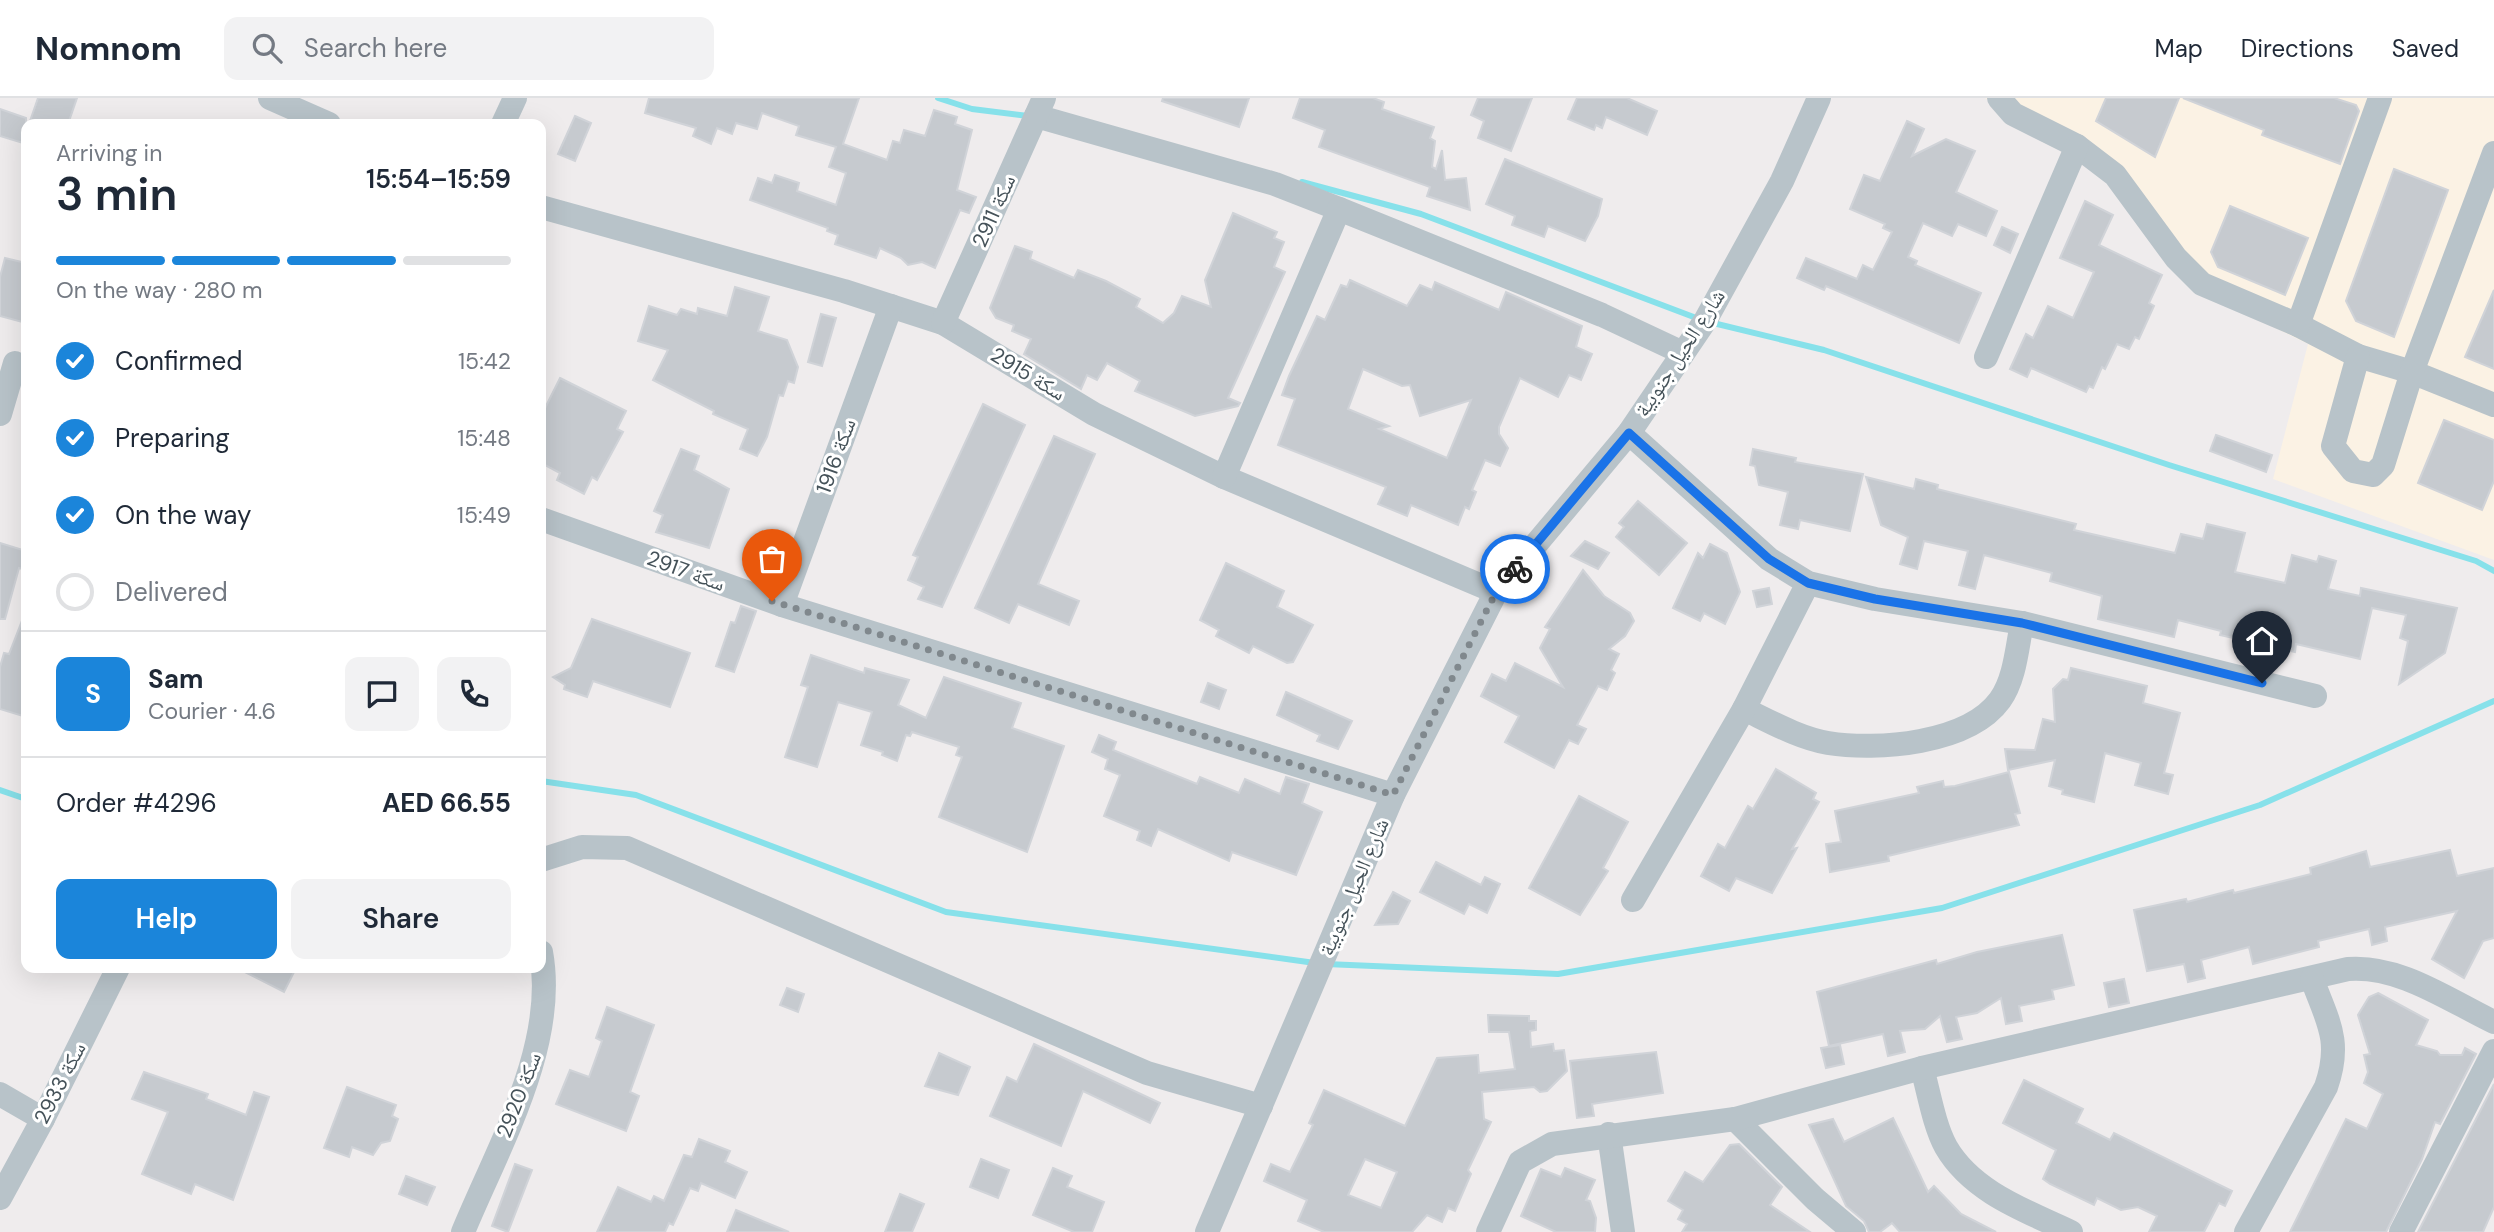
<!DOCTYPE html>
<meta charset="utf-8">
<style>
body{margin:0;font-family:"DM Sans","Noto Naskh Arabic",sans-serif;background:#f2f2f3;color:#1f2937;height:100vh;display:flex;flex-direction:column;font-size:26px;white-space:nowrap}
*{box-sizing:border-box;margin:0}
p{font-size:23px;color:#747a83}
.icon{flex:none;width:38px;height:38px;fill:none;stroke:currentColor;stroke-width:2;stroke-linecap:round;stroke-linejoin:round}
.map{position:relative;flex:1;overflow:hidden}
.details{position:absolute;left:21px;top:21px;width:525px;height:854px;display:flex;flex-direction:column;background:#fff;border-radius:14px;box-shadow:0 7px 28px #0002}
.details>*{flex:none}
.pin{position:absolute;display:grid;place-items:center;width:60px;height:60px;color:#fff;margin:-72px -30px;border-radius:50% 50% 50% 0;rotate:-45deg;box-shadow:0 0 7px #0007}
.pin .icon{rotate:45deg}
.courier{position:absolute;display:grid;place-items:center;width:70px;height:70px;margin:-35px;border:5px solid #1a73e8;border-radius:50%;background:#fff;color:#222;box-shadow:0 2px 9px #0007}
.head em{font-style:normal;font-weight:600}
.head div{display:flex;flex-direction:column-reverse}
.head{display:flex;align-items:center;justify-content:space-between;height:119px;padding:0 35px}
h1{font-size:46px;font-weight:600;line-height:52px}
.bar{display:grid;grid-template-columns:repeat(4,1fr);gap:10px 7px;align-content:center;height:84px;padding:0 35px}
.bar i{height:9px;border-radius:5px;background:#e0e1e3}
.bar .on{background:#1b85da}
.bar p{grid-column:span 4}
.line{display:flex;align-items:center;gap:18px;padding:0 35px;border-top:2px solid #e0e1e3}
.line div{flex:1}
.round{display:grid;place-items:center;flex:none;width:74px;height:74px;border-radius:14px;background:#f2f2f3}
ol{padding:0 35px;list-style:none}
li{display:flex;align-items:center;gap:21px;height:77px}
li p{margin-inline-start:auto}
li .icon{padding:7px;border-radius:50%;background:#1b85da;color:#fff;stroke-width:4}
li:last-child{color:#747a83}
li i{width:38px;height:38px;border:4px solid #e0e1e3;border-radius:50%}
.primary-button{display:flex;gap:14px;margin-top:auto;padding:14px 35px}
.primary-button a{flex:1;height:80px;border-radius:14px;background:#1b85da;color:#fff;font-size:28px;font-weight:600;line-height:80px;text-align:center}
.primary-button a+a{background:#f2f2f3;color:#1f2937}
header{display:flex;align-items:center;gap:42px;box-sizing:border-box;height:98px;padding:0 35px;background:#fff;border-bottom:2px solid #e0e1e3}
header strong{font-size:33px}
nav{display:flex;gap:38px;margin-inline-start:auto;font-size:24px}
.search{width:490px;height:63px;background:#f2f2f3;display:flex;align-items:center;gap:18px;box-sizing:border-box;padding:0 24px;border-radius:14px;color:#747a83;font-size:26px}
.map>svg:first-child{display:block}
</style>
<header>
<strong>Nomnom</strong>
<div class="search"><svg class="icon" aria-label="search" viewBox="0 0 24 24"><circle cx="10" cy="10" r="6"/><path d="M15 15l6 6"/></svg>Search here</div>
<nav><a>Map</a><a>Directions</a><a>Saved</a></nav>
</header>
<div class="map">
<svg width="2494" height="1134" viewBox="0 0 2494 1134">
<rect width="100%" height="100%" fill="#efeced"/>
<!-- commercial -->
<polygon fill="#fbf2e4" points="1985,0 2494,0 2494,462 2273,381 2308,246 2212,199 2100,73"/>
<g fill="none" stroke-linecap="round" stroke-linejoin="round">
<!-- stream -->
<g stroke="#87e1ea" stroke-width="6">
<polyline points="938,0 972,11 1028,18"/>
<polyline points="1302,84 1421,116 1699,221"/>
<polyline points="1709,224 1824,252 2169,367 2476,463 2494,473"/>
<polyline points="541,683 636,697 946,814 1315,865"/>
<polyline points="0,692 26,701"/>
<polyline points="1326,866 1558,876 1942,810 2260,707 2494,603"/>
</g>
</g>
<!-- building -->
<g fill="#c6cacf" stroke="#d0d3d8" stroke-width="2" fill-rule="evenodd">
<polygon points="38,0 77,0 68,26 29,26"/>
<polygon points="649,0 859,0 843,46 887,62 893,43 900,45 904,32 925,38 934,12 957,19 955,26 972,32 957,92 976,99 969,115 960,112 935,170 922,164 908,167 901,160 880,150 876,160 835,146 838,137 827,133 828,130 750,102 758,80 772,85 775,77 799,85 797,93 836,107 846,75 829,69 836,49 796,37 799,28 762,15 757,31 736,25 732,36 717,30 711,46 693,38 696,30 645,15"/>
<polygon points="1163,0 1249,0 1239,29 1162,3"/>
<polygon points="1300,0 1373,0 1384,4 1382,11 1434,29 1430,40 1435,43 1432,69 1436,71 1442,52 1445,82 1466,80 1470,112 1427,98 1430,89 1319,49 1325,32 1293,20"/>
<polygon points="1478,0 1532,0 1511,53 1478,40 1484,23 1471,17"/>
<polygon points="1577,0 1627,0 1657,13 1647,37 1606,19 1602,30 1596,27 1594,32 1568,21"/>
<polygon points="2106,0 2179,0 2155,59 2096,23"/>
<polygon points="2183,0 2334,0 2356,7 2359,13 2340,66 2262,37 2264,32"/>
<polygon points="0,11 26,20 26,46 0,38"/>
<polygon points="575,18 591,25 575,63 558,56"/>
<polygon points="1907,23 1924,31 1912,58 1946,41 1975,53 1956,94 1997,113 1986,138 1958,126 1952,138 1923,125 1908,159 1917,163 1915,167 1981,195 1959,245 1826,188 1824,192 1797,180 1806,160 1857,181 1863,167 1873,172 1892,134 1883,130 1885,126 1850,111 1864,77 1880,83"/>
<polygon points="1505,61 1602,101 1598,118 1585,143 1548,128 1544,139 1512,127 1515,118 1486,106"/>
<polygon points="2394,71 2448,92 2394,239 2356,223 2346,203"/>
<polygon points="2085,103 2113,117 2099,147 2162,177 2149,205 2154,208 2139,241 2135,239 2129,251 2117,246 2105,271 2102,269 2093,290 2089,288 2086,294 2031,270 2027,279 2010,271 2026,236 2033,240 2048,208 2073,220 2089,185 2094,174 2060,160"/>
<polygon points="2230,108 2308,140 2285,197 2218,169 2211,154"/>
<polygon points="1233,115 1277,134 1274,140 1284,144 1274,169 1285,174 1228,300 1240,305 1238,308 1195,318 1135,293 1140,283 1107,265 1097,282 1087,277 1081,291 1024,256 1031,241 1012,233 1014,227 996,220 990,210 1015,148 1032,154 1030,161 1074,180 1078,172 1106,183 1140,201 1136,209 1163,225 1174,215 1182,198 1211,209 1205,182"/>
<polygon points="2002,129 2018,136 2010,155 1994,147"/>
<polygon points="5,160 26,165 26,225 0,218 0,179"/>
<path d="M1350,182L1407,208L1420,187L1432,192L1435,184L1499,212L1506,194L1582,228L1576,249L1592,256L1581,282L1569,277L1558,299L1520,280L1499,329V336L1508,350L1500,368L1485,362L1472,392L1476,394L1469,411L1465,409L1458,427L1411,407L1407,418L1378,406L1386,389L1278,347L1295,301L1282,297L1289,278L1317,218L1325,222L1341,187L1347,189ZM1363,271L1402,288L1410,287L1420,318L1471,302L1447,360L1379,331L1389,328L1348,311Z"/>
<polygon points="735,189 769,199 758,233 787,242 798,269 794,285 788,283 783,298 779,297 767,339 757,358 740,351 748,331 713,316 714,313 653,282 668,252 638,243 649,208 677,217 681,211 697,216 698,210 727,218"/>
<polygon points="2494,192 2494,271 2465,259"/>
<polygon points="821,216 836,220 822,268 808,264"/>
<polygon points="560,280 626,313 617,331 623,334 597,382 592,379 584,396 557,382 560,375 541,365 541,318"/>
<polygon points="983,306 1025,327 942,509 918,501 924,489 908,482 918,459 913,457"/>
<polygon points="2444,322 2494,342 2494,383 2482,412 2418,385"/>
<polygon points="2216,337 2272,357 2266,374 2210,353"/>
<polygon points="1054,338 1095,356 1038,486 1079,503 1069,527 1018,506 1009,525 975,510"/>
<polygon points="681,351 699,358 694,372 729,391 709,450 656,434 663,417 654,413"/>
<polygon points="1753,351 1796,360 1795,364 1863,376 1850,433 1800,422 1798,431 1780,427 1788,394 1759,387 1755,368 1750,367"/>
<polygon points="1866,379 1914,391 1916,381 1938,387 1937,391 2076,426 2074,432 2175,455 2181,436 2203,441 2207,426 2245,435 2235,474 2285,485 2292,457 2317,464 2319,458 2336,463 2328,491 2360,498 2361,490 2457,510 2445,555 2399,586 2408,543 2400,540 2406,517 2372,510 2360,561 2296,546 2295,554 2220,537 2221,533 2178,522 2174,539 2098,521 2102,498 2050,483 2052,475 1984,457 1975,491 1959,487 1968,453 1924,443 1917,471 1900,466 1908,439 1881,427"/>
<polygon points="1638,403 1687,445 1659,477 1616,439 1624,429 1619,425"/>
<polygon points="1585,443 1609,455 1598,471 1571,458"/>
<polygon points="0,445 26,453 26,472 19,470 5,521 0,521"/>
<polygon points="1710,446 1727,455 1740,494 1725,526 1704,515 1700,523 1673,510 1698,455 1703,460"/>
<polygon points="1226,465 1284,493 1277,509 1313,527 1293,564 1287,565 1253,548 1249,555 1216,538 1219,532 1200,522"/>
<polygon points="1583,472 1604,498 1630,515 1634,523 1625,538 1609,551 1619,556 1611,572 1615,575 1607,592 1598,588 1577,627 1586,631 1578,646 1569,642 1554,670 1505,644 1519,618 1481,598 1492,576 1506,583 1515,565 1563,589 1540,550 1550,531 1545,529"/>
<polygon points="1769,490 1772,506 1757,509 1753,493"/>
<polygon points="741,508 756,513 734,574 716,568 731,524 735,525"/>
<polygon points="25,515 26,515 26,619 0,611 0,569 4,555 9,556"/>
<polygon points="592,521 690,555 670,609 593,583 587,599 564,591 565,587 553,579 571,570"/>
<polygon points="811,557 864,575 865,570 909,582 898,607 926,620 944,579 1021,605 1012,630 1064,648 1027,754 939,719 962,659 956,657 959,649 912,634 910,638 906,637 897,663 882,657 883,654 861,647 872,614 838,604 817,669 785,659 808,589 801,587"/>
<polygon points="2071,570 2147,588 2143,605 2180,615 2164,675 2173,677 2168,696 2135,687 2141,665 2105,655 2094,704 2062,696 2063,692 2049,688 2055,662 2008,672 2005,651 2035,652 2043,621 2055,624 2053,591 2063,581 2068,582"/>
<polygon points="1208,585 1226,592 1219,611 1201,604"/>
<polygon points="1286,594 1352,623 1338,651 1317,643 1320,637 1277,617"/>
<polygon points="1099,637 1116,644 1113,652 1197,686 1200,679 1239,695 1245,681 1280,696 1286,679 1309,686 1302,705 1322,714 1296,777 1232,754 1229,763 1158,731 1151,748 1137,742 1140,733 1104,718 1120,677 1105,671 1108,661 1092,654"/>
<polygon points="1776,671 1816,695 1813,701 1819,704 1792,751 1797,750 1772,795 1736,780 1729,793 1701,778 1718,746 1725,750 1748,708 1753,711"/>
<polygon points="2009,674 2020,715 2015,716 2019,727 1888,758 1889,763 1830,774 1826,746 1841,744 1835,713 1919,695 1917,689 1943,683 1944,689 1955,688"/>
<polygon points="1579,698 1628,724 1603,770 1608,773 1580,817 1529,790"/>
<polygon points="2450,752 2457,778 2494,770 2494,840 2483,843 2464,880 2432,861 2457,813 2385,829 2387,843 2372,847 2369,831 2318,843 2319,849 2253,866 2249,849 2201,862 2205,880 2188,884 2184,866 2147,873 2134,812 2186,801 2187,804 2233,792 2234,795 2311,776 2310,770 2366,753 2370,769"/>
<polygon points="1436,764 1481,787 1485,779 1500,786 1487,815 1469,806 1464,816 1420,794"/>
<polygon points="1393,794 1410,803 1398,826 1375,827"/>
<polygon points="2062,837 2074,887 2052,892 2054,901 2019,908 2022,923 2006,926 2001,900 1977,915 1956,919 1962,941 1947,944 1940,918 1925,931 1900,933 1905,954 1888,958 1883,936 1829,948 1817,894 1936,862 1937,866 1977,854"/>
<polygon points="237,870 296,870 284,894"/>
<polygon points="2124,881 2129,905 2109,909 2104,885"/>
<polygon points="787,890 804,896 798,914 780,907"/>
<polygon points="2378,895 2428,922 2416,947 2437,953 2440,957 2462,957 2465,950 2476,956 2440,1026 2435,1024 2422,1061 2386,1134 2290,1134 2346,1021 2367,1031 2383,996 2364,985 2368,974 2364,957 2370,956 2358,917 2369,899"/>
<polygon points="607,909 654,927 630,994 639,998 626,1033 556,1006 570,972 589,979 602,943 596,940"/>
<path d="M1488,917L1529,918V923H1536V932L1530,933L1531,949L1553,946L1554,953L1564,952L1567,973L1547,993L1540,994L1534,989L1482,994L1484,1021L1491,1024L1468,1072L1471,1076L1455,1113L1448,1110L1442,1124L1427,1117L1412,1134H1324L1298,1123L1307,1102L1264,1083L1271,1066L1290,1074L1313,1027L1309,1025L1324,992L1405,1028L1437,960L1478,957L1479,975L1515,971L1509,934H1489ZM1365,1061L1397,1074L1381,1110L1348,1097Z"/>
<polygon points="1034,946 1160,1005 1150,1025 1083,993 1061,1048 990,1018 1007,979 1017,984"/>
<polygon points="1840,947 1844,966 1826,970 1821,950"/>
<polygon points="1656,954 1663,995 1592,1006 1594,1018 1577,1020 1570,963"/>
<polygon points="939,955 970,969 958,997 925,988"/>
<polygon points="144,974 208,996 206,1001 246,1017 254,994 269,999 233,1102 195,1086 191,1096 142,1076 168,1014 132,1001"/>
<polygon points="2024,982 2083,1011 2076,1025 2110,1042 2114,1035 2232,1093 2225,1108 2219,1105 2204,1134 2149,1134 2157,1118 2138,1109 2121,1112 2097,1100 2094,1107 2050,1086 2043,1081 2056,1052 2003,1025"/>
<polygon points="2494,986 2494,1109 2483,1134 2418,1134"/>
<polygon points="347,989 396,1007 392,1018 398,1021 390,1043 381,1045 373,1057 352,1049 349,1059 324,1050"/>
<polygon points="1893,1020 1928,1094 1934,1088 1961,1116 1996,1134 1900,1134 1892,1125 1880,1134 1869,1134 1864,1123 1846,1108 1809,1027 1833,1021 1844,1044"/>
<polygon points="699,1041 730,1053 725,1064 747,1074 735,1100 701,1085 698,1093 690,1090 673,1127 669,1125 665,1134 597,1134 618,1089 651,1104 654,1098 664,1103 684,1057 692,1059"/>
<polygon points="1739,1046 1782,1089 1770,1107 1810,1134 1682,1134 1687,1126 1678,1121 1683,1112 1668,1103 1685,1074 1703,1084 1730,1047"/>
<polygon points="981,1061 1009,1072 998,1100 970,1089"/>
<polygon points="515,1066 532,1072 508,1134 492,1128"/>
<polygon points="1053,1070 1072,1078 1067,1089 1104,1104 1092,1134 1074,1134 1033,1117"/>
<polygon points="1565,1070 1595,1082 1586,1102 1590,1103 1596,1120 1595,1134 1556,1134 1521,1118 1541,1071 1561,1079"/>
<polygon points="406,1078 435,1089 427,1107 399,1096"/>
<polygon points="900,1096 924,1106 912,1134 885,1134"/>
<polygon points="736,1112 789,1134 727,1134"/>
</g>
<g fill="none" stroke-linecap="round" stroke-linejoin="round">
<!-- minor -->
<g stroke="#b8c3c9" stroke-width="24">
<polyline points="270,0 329,26"/>
<polyline points="1999,0 2013,16 2077,48 2115,77 2176,160 2202,186 2298,227 2358,258 2412,274 2494,307"/>
<polyline points="1036,18 1275,86 1339,111"/>
<polyline points="503,26 515,0"/>
<polyline points="541,109 844,193 943,225 1094,316 1224,379 1496,494"/>
<polyline points="943,225 1044,0"/>
<polyline points="2298,227 2380,0"/>
<polyline points="2358,258 2333,348 2353,373 2373,377 2383,367 2412,274 2494,55"/>
<polyline points="1986,259 2077,48"/>
<polyline points="0,316 15,265"/>
<polyline points="1629,335 1769,461 1808,485 1875,501 2022,525 2315,598"/>
<polyline points="1224,379 1339,111 1602,217 1683,255"/>
<polyline points="541,421 782,507 1393,697"/>
<polyline points="782,507 891,208"/>
<path d="M1744,611C1771,624 1799,640 1828,645C1877,653 1968,646 2000,602C2015,581 2017,550 2022,525"/>
<polyline points="541,762 582,749 627,750 1147,975 1261,1008"/>
<polyline points="1633,802 1744,611 1808,485"/>
<path d="M1922,970C1929,995 1934,1027 1946,1049C1972,1094 2026,1113 2071,1134"/>
<polyline points="0,996 43,1021"/>
<polyline points="1735,1021 1815,1101 1854,1134"/>
<polyline points="1609,1036 1623,1134"/>
<polyline points="0,1100 43,1021 118,870"/>
<path d="M463,1134C498,1049 558,947 541,854"/>
<polyline points="1207,1134 1393,697 1496,494 1629,335 1705,223 1782,83 1819,0"/>
<path d="M1488,1134L1520,1064L1552,1046L1735,1021L1922,970L2348,871C2400,867 2448,902 2494,924"/>
<path d="M2246,1134L2326,989C2342,943 2328,924 2312,881"/>
<polyline points="2401,1134 2494,953"/>
</g>
</g>
<g fill="none" stroke-linecap="round" stroke-linejoin="round">
<!-- done -->
<polyline stroke="#80888d" stroke-width="7" stroke-dasharray="0 12.6" points="772,503 1393,697 1496,494 1515,471"/>
<!-- route -->
<polyline stroke="#1a73e8" stroke-width="9" points="1515,471 1629,335 1769,461 1808,485 1875,501 2022,525 2262,585"/>
</g>
<g text-anchor="middle" stroke-width="6" stroke-linejoin="round" paint-order="stroke">
<!-- street labels -->
<g font-size="21" fill="#455259" stroke="#fff">
<text transform="translate(994 113) rotate(-66)" y="7">سكة 2911</text>
<text transform="translate(1680 255) rotate(-57)" y="7">شارع الحيل جنوبية</text>
<text transform="translate(1028 276) rotate(31)" y="7">سكة 2915</text>
<text transform="translate(836 358) rotate(-70)" y="7">سكة 1916</text>
<text transform="translate(686 473) rotate(20)" y="7">سكة 2917</text>
<text transform="translate(1354 789) rotate(-67)" y="7">شارع الحيل جنوبية</text>
<text transform="translate(60 985) rotate(-63)" y="7">سكة 2933</text>
<text transform="translate(519 997) rotate(-69)" y="7">سكة 2920</text>
</g>
</g>
</svg>
<div class="pin" style="left:772px;top:503px;background:#ea580c"><svg class="icon" aria-label="bag" viewBox="0 0 24 24"><path d="M5 8h14l-1 12H6zM9 8a3 3 0 0 1 6 0"/></svg></div>
<div class="pin" style="left:2262px;top:585px;background:#1f2937"><svg class="icon" aria-label="home" viewBox="0 0 24 24"><path d="M3 11l9-7 9 7M6 9v11h12V9"/></svg></div>
<div class="courier" style="left:1515px;top:471px"><svg class="icon" aria-label="bike" viewBox="0 0 24 24"><circle cx="6" cy="16" r="4"/><circle cx="18" cy="16" r="4"/><path d="M6 16l4-8h5l3 8M10 8l3 8H6M13 5h3"/></svg></div>
<section class="details">
<div class="head"><div><h1>3 min</h1><p>Arriving in</p></div><em>15:54–15:59</em></div>
<div class="bar"><i class="on"></i><i class="on"></i><i class="on"></i><i></i><p>On the way · 280 m</p></div>
<ol>
<li><svg class="icon" aria-label="check" viewBox="0 0 24 24"><path d="M5 12l5 5 9-10"/></svg>Confirmed<p>15:42</p></li>
<li><svg class="icon" aria-label="check" viewBox="0 0 24 24"><path d="M5 12l5 5 9-10"/></svg>Preparing<p>15:48</p></li>
<li><svg class="icon" aria-label="check" viewBox="0 0 24 24"><path d="M5 12l5 5 9-10"/></svg>On the way<p>15:49</p></li>
<li><i></i>Delivered</li>
</ol>
<div class="line" style="height:126px"><b class="round" style="background:#1b85da;color:#fff">S</b><div><b>Sam</b><p>Courier · 4.6</p></div><a class="round"><svg class="icon" aria-label="chat" viewBox="0 0 24 24"><path d="M4 5h16v11H9l-5 4z"/></svg></a><a class="round"><svg class="icon" aria-label="phone" viewBox="0 0 24 24"><path d="M5 4h4l2 5-3 2q2 4 5 5l2-3 5 2v4C11 20 4 13 5 4z"/></svg></a></div>
<div class="line" style="height:91px"><div>Order #4296</div><b>AED 66.55</b></div>
<div class="primary-button"><a>Help</a><a>Share</a></div>
</section>
</div>
